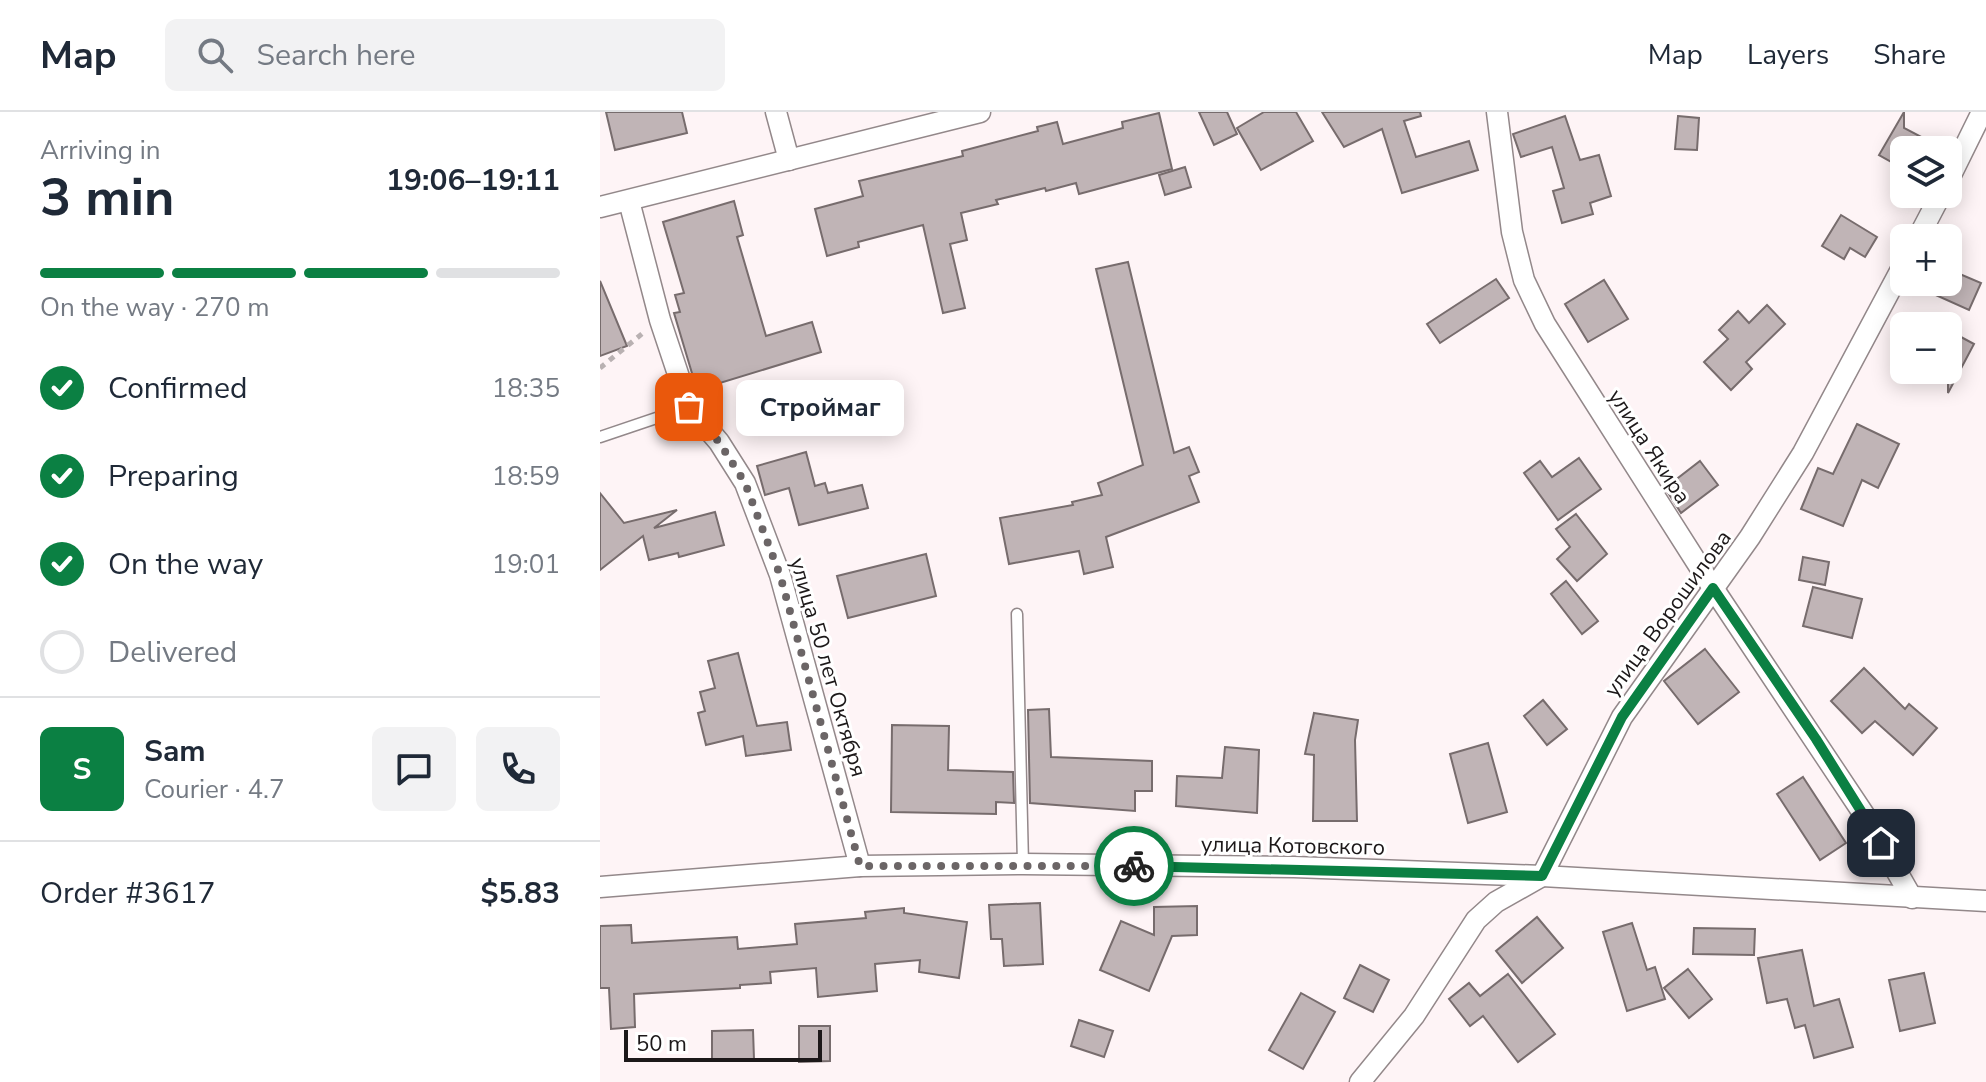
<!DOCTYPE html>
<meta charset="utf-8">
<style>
body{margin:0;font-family:"Nunito Sans",sans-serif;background:#f2f2f3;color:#1f2937;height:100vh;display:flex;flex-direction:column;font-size:30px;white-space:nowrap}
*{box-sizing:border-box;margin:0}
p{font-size:26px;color:#747a83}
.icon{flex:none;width:44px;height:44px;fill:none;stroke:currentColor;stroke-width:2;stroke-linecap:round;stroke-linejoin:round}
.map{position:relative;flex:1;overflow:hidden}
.drawer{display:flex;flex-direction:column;background:#fff;width:600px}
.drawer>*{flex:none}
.buttons{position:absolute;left:1290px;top:24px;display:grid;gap:16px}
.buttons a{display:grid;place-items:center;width:72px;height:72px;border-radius:12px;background:#fff;box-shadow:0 4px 20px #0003;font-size:40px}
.scale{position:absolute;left:24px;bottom:20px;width:198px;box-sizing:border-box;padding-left:8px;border:4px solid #1c1819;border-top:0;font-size:22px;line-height:28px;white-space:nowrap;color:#1c1819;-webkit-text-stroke:6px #fff;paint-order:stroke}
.pin{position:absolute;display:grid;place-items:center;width:68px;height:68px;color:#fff;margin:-34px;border-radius:16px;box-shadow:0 4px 12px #0006}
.courier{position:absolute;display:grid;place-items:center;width:80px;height:80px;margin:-40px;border:6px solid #0b8043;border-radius:50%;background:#fff;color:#222;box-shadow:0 2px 10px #0007}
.bubble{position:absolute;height:56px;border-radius:12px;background:#fff;box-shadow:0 4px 20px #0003;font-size:26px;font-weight:700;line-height:56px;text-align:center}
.overview em{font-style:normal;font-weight:700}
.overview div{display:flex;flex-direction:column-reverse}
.overview{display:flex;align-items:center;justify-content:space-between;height:136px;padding:0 40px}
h1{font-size:52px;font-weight:700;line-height:60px}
.bar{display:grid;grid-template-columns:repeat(4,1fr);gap:12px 8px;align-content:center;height:96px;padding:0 40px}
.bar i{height:10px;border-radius:6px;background:#e0e1e3}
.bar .current{background:#0b8043}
.bar p{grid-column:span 4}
.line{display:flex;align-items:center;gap:20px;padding:0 40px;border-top:2px solid #e0e1e3}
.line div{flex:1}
.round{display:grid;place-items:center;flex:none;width:84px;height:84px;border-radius:12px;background:#f2f2f3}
ol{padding:0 40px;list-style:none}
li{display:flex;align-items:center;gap:24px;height:88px}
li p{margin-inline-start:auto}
li .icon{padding:8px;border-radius:50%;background:#0b8043;color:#fff;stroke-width:4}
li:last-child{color:#747a83}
li i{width:44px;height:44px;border:4px solid #e0e1e3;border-radius:50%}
header{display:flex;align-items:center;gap:48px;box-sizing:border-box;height:112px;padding:0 40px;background:#fff;border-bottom:2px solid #e0e1e3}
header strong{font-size:38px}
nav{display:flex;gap:44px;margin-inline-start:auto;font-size:28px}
.search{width:560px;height:72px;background:#f2f2f3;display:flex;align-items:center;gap:20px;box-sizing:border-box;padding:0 28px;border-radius:12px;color:#747a83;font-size:30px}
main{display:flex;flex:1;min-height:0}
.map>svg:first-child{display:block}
</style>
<header>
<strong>Map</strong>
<div class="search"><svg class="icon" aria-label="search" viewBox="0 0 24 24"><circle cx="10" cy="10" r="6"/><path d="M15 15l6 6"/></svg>Search here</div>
<nav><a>Map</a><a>Layers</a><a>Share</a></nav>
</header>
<main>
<section class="drawer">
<div class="overview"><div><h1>3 min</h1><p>Arriving in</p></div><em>19:06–19:11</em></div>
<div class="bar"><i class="current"></i><i class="current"></i><i class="current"></i><i></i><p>On the way · 270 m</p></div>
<ol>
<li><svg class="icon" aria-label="check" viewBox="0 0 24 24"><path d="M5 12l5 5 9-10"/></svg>Confirmed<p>18:35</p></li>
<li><svg class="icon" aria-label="check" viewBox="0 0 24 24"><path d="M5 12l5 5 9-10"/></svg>Preparing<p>18:59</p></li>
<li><svg class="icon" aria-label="check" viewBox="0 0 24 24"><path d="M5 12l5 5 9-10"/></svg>On the way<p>19:01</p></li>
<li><i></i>Delivered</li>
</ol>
<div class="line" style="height:144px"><b class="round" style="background:#0b8043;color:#fff">S</b><div><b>Sam</b><p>Courier · 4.7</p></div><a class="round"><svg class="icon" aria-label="chat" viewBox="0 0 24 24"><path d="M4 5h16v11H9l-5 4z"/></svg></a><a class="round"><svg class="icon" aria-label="phone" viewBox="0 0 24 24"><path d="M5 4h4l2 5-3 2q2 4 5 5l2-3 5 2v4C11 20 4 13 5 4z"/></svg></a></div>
<div class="line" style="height:104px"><div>Order #3617</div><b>$5.83</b></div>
</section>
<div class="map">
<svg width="1386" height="970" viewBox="0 0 1386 970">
<rect width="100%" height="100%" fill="#fef4f6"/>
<!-- building -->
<g fill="#c0b4b6" stroke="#776c6d" stroke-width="2">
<polygon points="6,0 82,0 87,21 15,38"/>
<polygon points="599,0 627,0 637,22 614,33"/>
<polygon points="664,0 696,0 713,29 661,58 637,16"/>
<polygon points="722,0 820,0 821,4 804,9 816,45 869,29 878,58 802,81 782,17 744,35"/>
<polygon points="1304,0 1304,16 1346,38 1304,38 1304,57 1279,43"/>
<polygon points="559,1 572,57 479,82 476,71 446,79 445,76 396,88 398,92 361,101 367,128 350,132 365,196 343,201 323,113 258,130 259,135 227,144 215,97 263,84 259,69 363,44 362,39 438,19 437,15 457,10 463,32 523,16 522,10"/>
<polygon points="965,4 980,48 999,43 1011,84 990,91 993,102 962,111 953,79 964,76 952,35 921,45 913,22"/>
<polygon points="1078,4 1099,6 1097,38 1075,37"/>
<polygon points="585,55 591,75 565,83 559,63"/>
<polygon points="134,89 143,123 137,125 166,224 212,210 221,240 97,278 74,201 80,200 75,183 84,181 63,110"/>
<polygon points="1241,103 1277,125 1265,145 1250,136 1244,147 1222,134"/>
<polygon points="528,150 574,341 589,335 599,360 589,364 599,390 506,425 513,455 484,462 479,439 409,452 400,406 473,393 472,390 502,383 498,371 543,353 496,157"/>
<polygon points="1348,157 1381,171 1369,198 1309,171 1348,170"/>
<polygon points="896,167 909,186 840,231 827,212"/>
<polygon points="1004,168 1028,207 988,230 965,192"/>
<polygon points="0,169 27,234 0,244"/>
<polygon points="1167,193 1185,212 1146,250 1152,257 1131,278 1104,250 1128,227 1119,218 1138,199 1149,211"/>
<polygon points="1348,218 1374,232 1348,281"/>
<polygon points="1257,312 1299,332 1278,376 1262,368 1243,414 1201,397 1218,356 1233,362"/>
<polygon points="206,340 215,374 225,371 228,381 262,373 268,396 199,413 189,376 165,383 157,354"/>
<polygon points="979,346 1001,377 958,408 924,361 940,349 952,365"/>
<polygon points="1100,349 1118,373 1081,401 1065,376"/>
<polygon points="0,381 24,411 77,398 54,416 115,400 124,433 79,445 78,441 49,448 43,424 0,458"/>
<polygon points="976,402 1007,442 977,469 957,447 970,435 956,417"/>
<polygon points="326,442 336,484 248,506 237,464"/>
<polygon points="1203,445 1229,450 1225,473 1199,468"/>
<polygon points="966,469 998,509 982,522 951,482"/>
<polygon points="1213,475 1262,487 1252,526 1203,514"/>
<polygon points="1105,537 1139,580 1098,612 1064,569"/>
<polygon points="138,541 157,614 187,610 191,638 146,644 143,624 106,633 98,601 105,599 100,580 115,576 108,549"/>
<polygon points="1264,556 1305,597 1309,592 1337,616 1313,643 1275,609 1262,621 1231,589"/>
<polygon points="943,588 967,617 947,633 924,604"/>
<polygon points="449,597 451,645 552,649 552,679 535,679 535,699 430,691 428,598"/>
<polygon points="714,601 758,608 755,628 757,709 713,709 714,643 705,642"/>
<polygon points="292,613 349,614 348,658 413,660 414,691 396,690 396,702 291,700"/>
<polygon points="888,631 907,700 868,711 850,642"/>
<polygon points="625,635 659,638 657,701 576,694 577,664 622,666"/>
<polygon points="1203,665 1246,731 1220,748 1177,682"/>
<polygon points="440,791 443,852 404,854 402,827 391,827 389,793"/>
<polygon points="597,794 597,823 572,824 549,879 500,858 521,809 554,823 554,795"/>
<polygon points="304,796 304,801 367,810 359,866 319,860 320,848 275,852 277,879 218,885 216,856 170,860 171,871 140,873 140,876 34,882 35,915 11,917 9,876 0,876 0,814 31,813 32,831 137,825 138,837 197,832 195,812 266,806 265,800"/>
<polygon points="937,805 963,836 922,871 896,839"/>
<polygon points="1032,811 1047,858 1055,855 1065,887 1027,899 1003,820"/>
<polygon points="1094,816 1155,817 1154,843 1093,842"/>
<polygon points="1202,838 1214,894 1239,887 1253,935 1214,946 1205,913 1195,916 1187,887 1167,891 1158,846"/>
<polygon points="760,853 789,868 773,900 744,886"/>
<polygon points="1088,857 1112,887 1089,906 1064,876"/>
<polygon points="1324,861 1335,911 1300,919 1289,868"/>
<polygon points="908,862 955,922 918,950 883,904 870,914 849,887 869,871 880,884"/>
<polygon points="701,881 735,900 703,957 669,938"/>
<polygon points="479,908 513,919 504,945 471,934"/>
<polygon points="199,914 230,914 230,949 199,950"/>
<polygon points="153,918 154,947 112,948 112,919"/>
</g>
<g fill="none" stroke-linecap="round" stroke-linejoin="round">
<!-- service casing -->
<g stroke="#93888a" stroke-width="13">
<g id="service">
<polyline points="0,325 89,295"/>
<polyline points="417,502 423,752"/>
</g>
</g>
<!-- minor casing -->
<g stroke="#93888a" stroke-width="23">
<g id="minor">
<polyline points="176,0 189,48"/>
<polyline points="897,0 912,120 924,168 945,212 1113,476 1265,704 1312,786"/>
<polyline points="1348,69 1382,0"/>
<polyline points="29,89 60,208 89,295 119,330 145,371 180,463 260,754"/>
<polyline points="0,95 380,0"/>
<polyline points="1318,126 1341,82"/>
<polyline points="0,775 260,754 423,752 694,755 942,764 1386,789"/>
<polyline points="760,970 814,904 876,808 896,790 942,764 1022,605 1150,425 1203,341 1304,152"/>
</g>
</g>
<!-- path -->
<polyline stroke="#b9b1b2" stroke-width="5" stroke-dasharray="6 6" stroke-linecap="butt" points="0,256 43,221"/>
<!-- service -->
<use href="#service" stroke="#fff" stroke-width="10"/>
<!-- minor -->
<use href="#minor" stroke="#fff" stroke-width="20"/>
</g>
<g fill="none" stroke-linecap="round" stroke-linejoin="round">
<!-- done -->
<polyline stroke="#6b6566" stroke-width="8" stroke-dasharray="0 14.4" points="89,295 119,330 145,371 180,463 260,754 534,754"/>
<!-- route -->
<polyline stroke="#0b8043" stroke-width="10" points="534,754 942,764 1022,605 1113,476 1216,627 1281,731"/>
</g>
<g text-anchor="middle" stroke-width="6" stroke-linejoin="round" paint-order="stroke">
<!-- street labels -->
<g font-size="22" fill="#1c1819" stroke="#fff">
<text transform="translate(1050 334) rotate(57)" y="8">улица Якира</text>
<text transform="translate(1067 501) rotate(-54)" y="8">улица Ворошилова</text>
<text transform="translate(229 555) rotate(74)" y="8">улица 50 лет Октября</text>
<text transform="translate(693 733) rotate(1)" y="8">улица Котовского</text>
</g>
</g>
</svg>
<div class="buttons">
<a><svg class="icon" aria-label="layers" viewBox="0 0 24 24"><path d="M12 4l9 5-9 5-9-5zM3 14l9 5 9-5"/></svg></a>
<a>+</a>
<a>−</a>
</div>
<div class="scale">50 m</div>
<div class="pin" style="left:89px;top:295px;background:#ea580c"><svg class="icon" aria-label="bag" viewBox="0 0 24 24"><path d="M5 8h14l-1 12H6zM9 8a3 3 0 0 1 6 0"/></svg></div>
<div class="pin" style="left:1281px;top:731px;background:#1f2937"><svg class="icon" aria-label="home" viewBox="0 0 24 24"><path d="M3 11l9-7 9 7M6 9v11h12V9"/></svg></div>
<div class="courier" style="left:534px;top:754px"><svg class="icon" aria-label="bike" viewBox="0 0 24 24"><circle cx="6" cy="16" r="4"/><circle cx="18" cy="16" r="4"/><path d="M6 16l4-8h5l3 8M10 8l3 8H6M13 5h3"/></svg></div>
<div class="bubble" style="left:136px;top:268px;width:168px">Строймаг</div>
</div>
</main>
